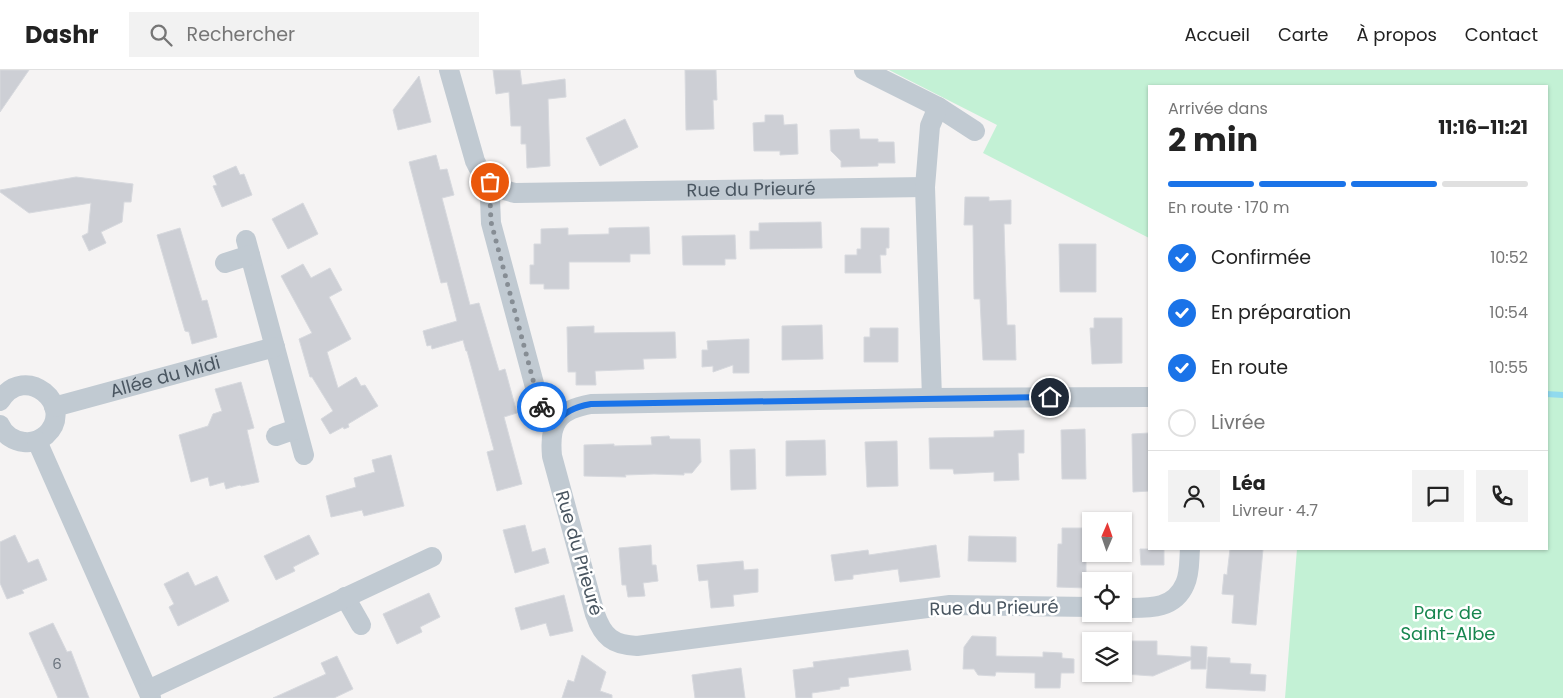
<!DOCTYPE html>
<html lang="fr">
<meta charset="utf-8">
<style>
body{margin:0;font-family:Poppins,sans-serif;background:#f2f2f2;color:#222;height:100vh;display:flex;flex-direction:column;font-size:19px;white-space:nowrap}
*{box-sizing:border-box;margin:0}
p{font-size:16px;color:#767676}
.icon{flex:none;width:28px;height:28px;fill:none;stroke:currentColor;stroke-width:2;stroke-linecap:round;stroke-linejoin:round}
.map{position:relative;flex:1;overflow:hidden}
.sheet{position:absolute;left:1148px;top:15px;width:400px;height:465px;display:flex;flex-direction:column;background:#fff;border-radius:0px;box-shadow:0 1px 4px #0004}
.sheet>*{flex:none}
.needle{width:32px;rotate:2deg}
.tools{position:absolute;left:1082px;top:442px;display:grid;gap:10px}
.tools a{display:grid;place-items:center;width:50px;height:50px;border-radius:0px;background:#fff;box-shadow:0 1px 4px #0004;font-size:25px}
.pin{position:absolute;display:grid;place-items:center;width:42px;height:42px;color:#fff;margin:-21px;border:2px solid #fff;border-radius:50%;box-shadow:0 1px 5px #0007}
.courier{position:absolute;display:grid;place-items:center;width:50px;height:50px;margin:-25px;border:4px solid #1a73e8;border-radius:50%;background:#fff;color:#222;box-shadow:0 1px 6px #0007}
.head em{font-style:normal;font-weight:700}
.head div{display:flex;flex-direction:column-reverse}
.head{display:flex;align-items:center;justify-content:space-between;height:85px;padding:0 20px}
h1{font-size:32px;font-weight:700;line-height:38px}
.bar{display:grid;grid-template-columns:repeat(4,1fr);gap:8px 5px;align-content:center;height:60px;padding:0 20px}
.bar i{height:6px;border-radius:4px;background:#e0e0e0}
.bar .on{background:#1a73e8}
.bar p{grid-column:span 4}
.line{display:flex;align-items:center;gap:12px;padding:0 20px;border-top:1px solid #e0e0e0}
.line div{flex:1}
.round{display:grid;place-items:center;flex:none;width:52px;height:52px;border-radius:0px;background:#f2f2f2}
ol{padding:0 20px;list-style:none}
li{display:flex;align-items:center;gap:15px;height:55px}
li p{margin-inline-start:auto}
li .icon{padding:5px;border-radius:50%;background:#1a73e8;color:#fff;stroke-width:4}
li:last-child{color:#767676}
li i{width:28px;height:28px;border:2px solid #e0e0e0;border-radius:50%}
header{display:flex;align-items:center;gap:30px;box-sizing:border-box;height:70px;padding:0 25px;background:#fff;border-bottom:1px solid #e0e0e0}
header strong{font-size:24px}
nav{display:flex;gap:28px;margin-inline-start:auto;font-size:18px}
.search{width:350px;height:45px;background:#f2f2f2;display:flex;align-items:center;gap:12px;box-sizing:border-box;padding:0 18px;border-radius:0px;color:#767676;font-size:19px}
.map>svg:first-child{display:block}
</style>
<header>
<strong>Dashr</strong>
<div class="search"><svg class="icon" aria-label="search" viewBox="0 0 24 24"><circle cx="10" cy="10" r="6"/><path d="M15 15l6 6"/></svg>Rechercher</div>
<nav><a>Accueil</a><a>Carte</a><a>À propos</a><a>Contact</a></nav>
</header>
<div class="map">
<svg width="1563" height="628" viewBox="0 0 1563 628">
<rect width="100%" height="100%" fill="#f5f3f3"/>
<!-- green -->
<polygon fill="#c3f1d5" points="889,0 1563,0 1563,628 1285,628 1297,479 1546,479 1546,16 1149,16 1149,168 983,83 997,55"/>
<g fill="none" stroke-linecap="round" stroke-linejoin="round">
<!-- stream -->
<polyline stroke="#90daee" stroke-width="6" points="1546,324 1563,325"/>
</g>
<!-- building -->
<g fill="#cdcfd5" stroke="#d7d9de">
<polygon points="0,0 29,0 0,42"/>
<polygon points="493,0 520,0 522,15 565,9 566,27 548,29 550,96 527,98 526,74 521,74 521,56 511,56 509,22 496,24"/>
<polygon points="685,0 716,0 717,30 713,30 714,59 686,60"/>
<polygon points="419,6 431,52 398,60 393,40"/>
<polygon points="765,45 783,45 784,55 797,54 798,84 780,85 780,81 754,81 753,53 765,52"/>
<polygon points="625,49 638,77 600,96 586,68"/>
<polygon points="859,59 860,69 878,69 878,72 894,72 895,93 878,93 878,96 841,97 841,91 831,81 830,60"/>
<polygon points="436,85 440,100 447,99 454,125 442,128 470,235 479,233 499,301 505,299 517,343 504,347 522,414 497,421 487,382 494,380 467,281 466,281 463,270 432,279 431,275 427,276 423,261 457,251 447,212 441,213 409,92"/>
<polygon points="236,96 240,105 244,104 252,125 222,137 213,116 217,115 213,106"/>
<polygon points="76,107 133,114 131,132 124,132 122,152 101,162 106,173 89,181 82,166 88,163 91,133 29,143 0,122 0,120"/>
<polygon points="965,127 989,127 989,131 1011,130 1011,154 1004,154 1007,255 1015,255 1016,290 983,290 980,229 974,229 973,155 964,155"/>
<polygon points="303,133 318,164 288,179 272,149"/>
<polygon points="821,152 822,178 750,179 750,161 759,161 759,153"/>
<polygon points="649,157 650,184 630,184 630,192 569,192 569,219 544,219 544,214 530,214 530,195 534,195 534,174 541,174 541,159 568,158 568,165 609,164 609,158"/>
<polygon points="180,158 202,231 207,230 217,267 192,274 189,262 185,261 157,165"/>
<polygon points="861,158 889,158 889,178 886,178 886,185 880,185 881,203 845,203 845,185 857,185 857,179 861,179"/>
<polygon points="735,165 736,189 725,189 725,195 683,195 682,166"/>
<polygon points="1059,174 1096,174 1096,222 1060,222"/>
<polygon points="303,194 311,208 330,198 342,220 329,227 351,269 327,282 338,318 356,307 361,316 365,315 378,336 348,354 349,357 344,359 343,357 330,364 321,349 333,341 312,307 310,307 299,269 312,263 281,206"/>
<polygon points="1094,248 1122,248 1122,293 1092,294 1090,258 1094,258"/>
<polygon points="822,255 823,289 782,290 782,256"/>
<polygon points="594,256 594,263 675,262 676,288 643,289 644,299 595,301 596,315 576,315 576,302 568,302 567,257"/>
<polygon points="870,258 898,258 898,292 864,292 864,267 870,267"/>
<polygon points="749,269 749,303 733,303 733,295 713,302 713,296 702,297 702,280 708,280 707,271"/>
<polygon points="241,312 254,358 247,360 259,412 241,416 240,415 226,419 224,412 210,416 208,407 191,412 179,365 208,356 213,344 222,341 215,319"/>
<polygon points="1085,359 1086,409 1062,409 1061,360"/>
<polygon points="1024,360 1024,383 1018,383 1019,410 994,411 994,402 954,404 953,399 930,399 929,368 994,367 994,361"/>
<polygon points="1149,363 1149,421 1133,422 1132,364"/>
<polygon points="669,366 670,369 700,369 701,392 692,403 684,403 684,405 654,404 625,405 626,407 584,406 584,375 614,374 614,376 652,375 651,367"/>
<polygon points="825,370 826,405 786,406 786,371"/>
<polygon points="897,371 898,416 867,417 865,372"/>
<polygon points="755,379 756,419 731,420 730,380"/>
<polygon points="391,385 404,436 364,446 362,440 331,447 326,426 356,417 354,408 375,402 372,390"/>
<polygon points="525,455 532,482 545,478 549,493 515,503 503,460"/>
<polygon points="1062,458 1086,458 1086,518 1057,517 1058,474 1062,474"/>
<polygon points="15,465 28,493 38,489 47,510 22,520 24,523 7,529 0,513 0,472"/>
<polygon points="309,465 319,484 293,497 295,501 276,510 264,486"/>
<polygon points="969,466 1016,467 1016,492 968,491"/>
<polygon points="651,475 652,495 656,495 658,511 643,513 645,526 628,527 626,515 622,515 619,478"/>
<polygon points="936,475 940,507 900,512 898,499 853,505 853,509 835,511 831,485 868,480 869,485"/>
<polygon points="1140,479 1164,479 1164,495 1141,495"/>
<polygon points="1230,479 1263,479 1256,555 1232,553 1234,525 1222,524 1224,504 1227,505"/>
<polygon points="743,491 744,500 758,499 758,522 733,525 734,536 711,538 708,510 699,511 697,495"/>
<polygon points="188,502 195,516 217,506 229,531 178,556 169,537 174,534 164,514"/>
<polygon points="429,523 440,547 420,557 422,562 397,574 383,544"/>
<polygon points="564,525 573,561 550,566 546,553 521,560 515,538"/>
<polygon points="53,553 67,582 71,581 89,628 58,628 29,563"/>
<polygon points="972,566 996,567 996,586 1043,587 1043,582 1062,583 1062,588 1074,589 1074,603 1061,603 1060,618 1035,618 1035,603 996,602 995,606 978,605 974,599 963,599 964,577"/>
<polygon points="1124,571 1157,571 1157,585 1191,587 1191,576 1207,577 1206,599 1191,599 1191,590 1153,606 1124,604"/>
<polygon points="908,580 911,600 848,608 849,616 840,617 840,619 812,623 812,628 796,628 793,600 814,597 813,592"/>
<polygon points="582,585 606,602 600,621 612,625 612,628 562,628 568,610 574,612"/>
<polygon points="337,586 353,619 334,628 273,628 326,604 321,593"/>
<polygon points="1208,587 1230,588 1230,593 1251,594 1250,604 1266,605 1265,621 1206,618"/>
<polygon points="741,598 745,628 695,628 692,605"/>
</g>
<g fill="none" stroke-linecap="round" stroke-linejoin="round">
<!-- minor -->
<g stroke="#c1cad2" stroke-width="20">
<path id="s1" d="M449,0L475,91C483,109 496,119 515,123L925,117"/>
<polyline points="864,0 938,37 975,61"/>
<polyline points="495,116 490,129 491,153 536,321 542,339 553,356"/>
<polyline points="246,170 304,385"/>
<polyline points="225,193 250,185"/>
<polyline points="932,328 925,117 930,56 938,37"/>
<path d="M0,331C25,291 77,336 46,365C40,370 32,373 24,372C14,371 4,365 0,355"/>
<path id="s2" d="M54,337L275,277"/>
<polyline points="276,366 296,359"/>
<polyline points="37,371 151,628"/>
<polyline points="345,527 361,555"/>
<path d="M1091,537L950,535L637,576C613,575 603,567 595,544L552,386C549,353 557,340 591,334L932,328L1149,327"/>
<path d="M1124,538C1148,538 1174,540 1185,514C1190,504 1189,490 1190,479"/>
<polyline points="148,620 432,487"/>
</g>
</g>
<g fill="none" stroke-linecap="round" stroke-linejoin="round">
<!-- done -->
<polyline stroke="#868d94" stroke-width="5" stroke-dasharray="0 9" points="490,112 495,116 490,129 491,152 536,321 542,337"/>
<!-- route -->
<path stroke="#1a73e8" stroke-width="6" d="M542,337L553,356C564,342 574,337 591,334L1050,327"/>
</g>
<g text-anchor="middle" stroke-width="5" stroke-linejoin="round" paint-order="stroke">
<!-- number labels -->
<g font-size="15" fill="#6b747e">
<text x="57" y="599">6</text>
</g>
<!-- street labels -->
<g font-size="18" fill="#4a5661" stroke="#fff">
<text dy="6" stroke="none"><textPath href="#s1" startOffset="384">Rue du Prieuré</textPath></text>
<text dy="6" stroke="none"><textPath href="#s2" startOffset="115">Allée du Midi</textPath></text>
<text transform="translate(579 483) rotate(74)" y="6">Rue du Prieuré</text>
<text transform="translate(994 538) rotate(-1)" y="6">Rue du Prieuré</text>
</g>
<!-- park labels -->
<g font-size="18" fill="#17864f" stroke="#fff">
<text x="1448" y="549">Parc de<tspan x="1448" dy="21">Saint-Albe</tspan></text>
</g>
</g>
</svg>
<div class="tools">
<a><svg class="needle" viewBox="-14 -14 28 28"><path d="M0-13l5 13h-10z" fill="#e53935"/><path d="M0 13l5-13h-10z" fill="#767676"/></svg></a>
<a><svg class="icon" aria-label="locate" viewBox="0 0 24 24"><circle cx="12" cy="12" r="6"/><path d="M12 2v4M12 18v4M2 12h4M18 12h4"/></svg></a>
<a><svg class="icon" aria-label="layers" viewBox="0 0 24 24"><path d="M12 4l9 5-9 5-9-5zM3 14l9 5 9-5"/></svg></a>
</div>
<div class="pin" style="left:490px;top:112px;background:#ea580c"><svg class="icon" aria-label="bag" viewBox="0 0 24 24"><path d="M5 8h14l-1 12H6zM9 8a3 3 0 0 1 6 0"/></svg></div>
<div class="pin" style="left:1050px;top:327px;background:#1f2937"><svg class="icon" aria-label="home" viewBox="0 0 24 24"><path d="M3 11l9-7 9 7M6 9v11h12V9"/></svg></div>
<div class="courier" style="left:542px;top:337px"><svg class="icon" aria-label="bike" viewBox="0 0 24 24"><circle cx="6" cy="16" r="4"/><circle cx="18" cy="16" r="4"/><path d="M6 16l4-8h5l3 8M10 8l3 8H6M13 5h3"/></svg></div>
<section class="sheet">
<div class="head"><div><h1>2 min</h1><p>Arrivée dans</p></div><em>11:16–11:21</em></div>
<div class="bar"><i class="on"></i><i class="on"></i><i class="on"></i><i></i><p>En route · 170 m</p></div>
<ol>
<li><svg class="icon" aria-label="check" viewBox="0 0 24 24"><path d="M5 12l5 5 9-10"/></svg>Confirmée<p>10:52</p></li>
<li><svg class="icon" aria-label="check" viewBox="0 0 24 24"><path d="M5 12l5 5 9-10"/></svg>En préparation<p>10:54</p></li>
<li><svg class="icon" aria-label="check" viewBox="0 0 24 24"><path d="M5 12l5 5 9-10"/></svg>En route<p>10:55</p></li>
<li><i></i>Livrée</li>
</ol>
<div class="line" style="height:90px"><a class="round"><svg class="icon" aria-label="person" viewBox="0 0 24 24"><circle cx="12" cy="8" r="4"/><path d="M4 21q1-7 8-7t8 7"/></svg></a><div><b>Léa</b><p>Livreur · 4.7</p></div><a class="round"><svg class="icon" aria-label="chat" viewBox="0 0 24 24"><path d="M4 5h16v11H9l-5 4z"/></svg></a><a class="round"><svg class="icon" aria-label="phone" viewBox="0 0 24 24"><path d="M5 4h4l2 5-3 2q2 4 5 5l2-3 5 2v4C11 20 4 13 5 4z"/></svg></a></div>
</section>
</div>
